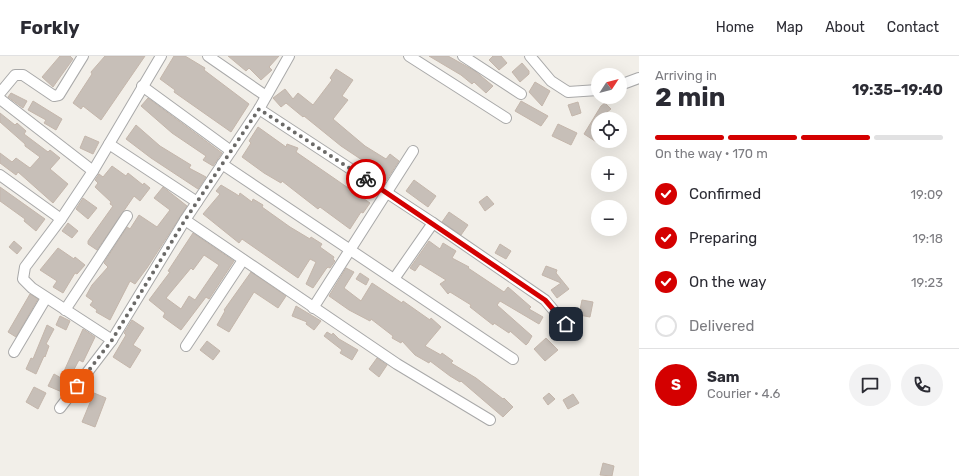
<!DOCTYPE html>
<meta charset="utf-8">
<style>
body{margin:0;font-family:Rubik,sans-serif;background:#f2f2f3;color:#2b2b33;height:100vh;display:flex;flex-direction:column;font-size:15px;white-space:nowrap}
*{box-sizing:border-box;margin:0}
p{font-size:13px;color:#7c7c81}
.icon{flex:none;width:22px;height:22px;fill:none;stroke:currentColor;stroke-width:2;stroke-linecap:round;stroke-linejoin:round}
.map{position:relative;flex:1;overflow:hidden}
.drawer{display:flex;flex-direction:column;background:#fff;width:320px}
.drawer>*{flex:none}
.needle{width:26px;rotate:54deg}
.controls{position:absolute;left:591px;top:12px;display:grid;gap:8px}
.controls a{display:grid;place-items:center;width:36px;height:36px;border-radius:50%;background:#fff;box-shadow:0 4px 16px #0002;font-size:20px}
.pin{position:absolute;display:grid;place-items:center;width:34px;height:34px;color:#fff;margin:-17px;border-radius:8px;box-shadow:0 2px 6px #0006}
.courier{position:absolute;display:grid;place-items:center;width:40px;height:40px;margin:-20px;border:3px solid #d40000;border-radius:50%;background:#fff;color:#222;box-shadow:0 1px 5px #0007}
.summary em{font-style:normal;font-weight:700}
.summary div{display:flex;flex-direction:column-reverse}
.summary{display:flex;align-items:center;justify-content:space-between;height:68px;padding:0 16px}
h1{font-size:26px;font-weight:700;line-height:30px}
.bar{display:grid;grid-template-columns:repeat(4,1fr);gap:6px 4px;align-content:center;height:48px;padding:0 16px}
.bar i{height:5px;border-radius:3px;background:#e1e1e2}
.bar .current{background:#d40000}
.bar p{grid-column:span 4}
.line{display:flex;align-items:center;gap:10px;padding:0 16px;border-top:1px solid #e1e1e2}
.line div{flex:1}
.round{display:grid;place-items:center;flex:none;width:42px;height:42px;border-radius:21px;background:#f2f2f3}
ol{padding:0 16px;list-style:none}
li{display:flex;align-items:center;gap:12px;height:44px}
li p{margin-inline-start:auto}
li .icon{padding:4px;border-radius:50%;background:#d40000;color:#fff;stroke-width:4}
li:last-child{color:#7c7c81}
li i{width:22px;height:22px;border:2px solid #e1e1e2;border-radius:50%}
header{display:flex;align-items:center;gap:24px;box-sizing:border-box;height:56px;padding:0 20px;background:#fff;border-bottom:1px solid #e1e1e2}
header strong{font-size:19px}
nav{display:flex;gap:22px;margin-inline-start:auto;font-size:14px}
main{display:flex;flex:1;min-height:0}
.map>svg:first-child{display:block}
</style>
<header>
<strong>Forkly</strong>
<nav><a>Home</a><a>Map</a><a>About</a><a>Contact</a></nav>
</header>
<main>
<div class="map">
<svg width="639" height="420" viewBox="0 0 639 420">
<rect width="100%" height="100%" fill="#f2efe9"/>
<!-- building -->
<g fill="#c7bfb8" stroke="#c4b6ab" fill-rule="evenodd">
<polygon points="60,0 70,0 73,3 53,31 42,21"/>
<polygon points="105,0 145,0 101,64 83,50 81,53 73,47 92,18 91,16"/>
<polygon points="174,0 185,0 205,12 204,14 249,48 231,76 174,36 175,34 160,23"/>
<polygon points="228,0 279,0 269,11 272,14 261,24 249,12 246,15"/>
<polygon points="429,0 448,0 475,15 493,30 486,37 474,26 472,28 461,19"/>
<polygon points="493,0 501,0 507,7 499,14 489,4"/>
<polygon points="522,7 529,15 529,18 520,26 512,16"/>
<polygon points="336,13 353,24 342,40 348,44 333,63 365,90 386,103 390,98 399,105 386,125 375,117 377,114 341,90 304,60 303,61 286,47 281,51 273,42 285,33 293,43 298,37 313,49 332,24 330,22"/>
<polygon points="535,26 550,35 542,50 529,36"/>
<polygon points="11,37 27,45 23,52 8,41"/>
<polygon points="148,42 222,97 213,110 203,104 206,100 172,77 141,50"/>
<polygon points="33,45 62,63 56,74 44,67 46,64 28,54"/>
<polygon points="521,45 548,60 541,70 515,55"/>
<polygon points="578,46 581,57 572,60 568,49"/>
<polygon points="605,47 611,53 598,63 598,87 584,78 601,50"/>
<polygon points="0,57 15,69 17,67 26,75 24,78 48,96 50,94 60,102 50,113 68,128 53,147 18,116 16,119 0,107 0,97 12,106 16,102 30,112 40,101 25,90 25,88 0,66"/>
<polygon points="558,68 577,77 571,89 552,80"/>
<polygon points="136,69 160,90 191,109 189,112 206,121 198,133 151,102 126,83"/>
<polygon points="258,71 286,91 287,88 298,92 296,96 370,147 363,157 361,156 350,173 320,151 318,153 282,125 281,127 264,117 242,101 251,87 249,85"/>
<polygon points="85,80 99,86 93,98 80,92"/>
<polygon points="112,110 126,120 128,117 143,129 144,127 150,132 140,145 134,140 97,194 88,188 88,185 113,150 110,148 111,146 95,131 98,127 95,124 99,118 103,121"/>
<polygon points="414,124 436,140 428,151 406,135"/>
<polygon points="221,129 236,138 239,140 240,137 252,146 253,143 263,149 262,151 290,171 310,183 311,181 322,188 320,191 334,201 333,203 335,205 330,212 328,211 326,213 313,232 306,228 316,206 310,203 298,222 242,183 239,187 203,158 220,138 216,135"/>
<polygon points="0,131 45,163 36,175 24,165 25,163 0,145"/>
<polygon points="163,131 187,150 147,212 135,228 130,225 110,264 96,256 97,254 90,249 93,245 86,240 92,229 108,211 104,207 105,205 127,171 130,173 139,159 157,171 170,154 154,142"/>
<polygon points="487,140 494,148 485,155 479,146"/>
<polygon points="83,142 97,152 88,163 76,153"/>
<polygon points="449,156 468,169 461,179 442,166"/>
<polygon points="68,167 78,175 72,182 62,175"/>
<path d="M193,177L234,205L209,243L206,241L181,274L163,261L165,257L149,244L170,216L168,215ZM204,199L219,209L195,244L189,240L181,253L166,242L191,212L193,214Z"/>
<polygon points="14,185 22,192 17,198 9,191"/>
<polygon points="429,185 440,193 443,187 456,195 452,202 469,211 468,212 504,236 508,231 531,251 529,253 543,261 539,268 500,245 497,249 532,280 528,287 526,289 510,275 509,277 494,267 493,269 470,251 471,249 450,236 448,238 440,228 446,224 420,208 415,215 410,212"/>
<polygon points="500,188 511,195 506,203 495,197"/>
<polygon points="58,192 74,203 75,201 85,209 77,218 75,217 63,237 53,231 57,225 40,214"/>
<polygon points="546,210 557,214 556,217 569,233 557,242 551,234 561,227 542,219"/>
<polygon points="346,212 354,216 344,232 361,245 372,227 402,247 403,245 430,264 431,262 441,271 425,290 441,299 442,297 453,305 451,307 476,322 503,343 504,342 513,351 503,361 461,325 460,326 450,320 430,305 429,307 415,299 402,285 401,287 392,282 393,280 371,263 370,265 349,254 329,240"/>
<polygon points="251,216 286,240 278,252 254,236 229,276 217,269 225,255 224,254"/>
<polygon points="360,217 369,223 366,229 356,223"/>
<polygon points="30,238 38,243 16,281 8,276"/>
<polygon points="582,244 593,246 590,261 579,259"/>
<polygon points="296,250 321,265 314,274 306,268 307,266 292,260"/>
<polygon points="60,260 70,265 66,274 56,269"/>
<polygon points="132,264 144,272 133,289 141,294 130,312 113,301 126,279 124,277"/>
<polygon points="47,269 54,273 46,288 49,290 45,301 44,300 36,318 26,313 31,302 33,303"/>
<polygon points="83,273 95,281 83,306 79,304 62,336 48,330 54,318 61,322"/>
<polygon points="327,276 332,279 333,277 339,283 358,294 352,304 340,297 342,294 324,280"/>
<polygon points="546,282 558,294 545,305 534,293"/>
<polygon points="207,285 220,295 213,304 200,294"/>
<polygon points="377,302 387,309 379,321 369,313"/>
<polygon points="34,331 46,337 38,353 26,346"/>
<polygon points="94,337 106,342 95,371 82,366"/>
<polygon points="549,337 555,343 548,349 543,342"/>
<polygon points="573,338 579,347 568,353 563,344"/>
<polygon points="603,407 614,410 612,420 600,419"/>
</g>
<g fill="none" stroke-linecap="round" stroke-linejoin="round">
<!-- minor casing -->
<g stroke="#a9a9a9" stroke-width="12">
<g id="minor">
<polyline points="208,0 266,40"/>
<polyline points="409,0 506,62"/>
<polyline points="463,0 521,38"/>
<polyline points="530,0 551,25 568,36 598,34"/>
<polyline points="620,29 639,22"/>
<polyline points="142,30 231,95"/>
<polyline points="0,37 15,19 23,19 54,40 59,39 83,0"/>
<polyline points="0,43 93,115"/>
<polyline points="259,53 433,167 545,244 566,269"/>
<polyline points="109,88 197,146"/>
<polyline points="222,108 513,303"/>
<polyline points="0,119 61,163"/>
<polyline points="185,164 397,308 490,364"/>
<polyline points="394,223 433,167"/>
<polyline points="313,252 413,95"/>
<polyline points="65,254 127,160"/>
<polyline points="112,284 32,232 23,223 25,211 61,163 93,115 161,0"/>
<polyline points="186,290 243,204"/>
<polyline points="14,296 46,242"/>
<polyline points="60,352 112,284 185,164 259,53 289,0"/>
</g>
</g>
<!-- minor -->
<use href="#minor" stroke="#fff" stroke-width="10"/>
</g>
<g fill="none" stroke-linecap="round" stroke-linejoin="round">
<!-- done -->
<polyline stroke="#6b6a68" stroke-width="4" stroke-dasharray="0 7.2" points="77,330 112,284 185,164 259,53 366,123"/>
<!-- route -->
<polyline stroke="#d40000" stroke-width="5" points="366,123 545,244 566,268"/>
</g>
</svg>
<div class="controls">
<a><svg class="needle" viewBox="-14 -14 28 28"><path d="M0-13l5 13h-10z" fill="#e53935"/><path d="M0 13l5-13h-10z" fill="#7c7c81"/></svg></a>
<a><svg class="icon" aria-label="locate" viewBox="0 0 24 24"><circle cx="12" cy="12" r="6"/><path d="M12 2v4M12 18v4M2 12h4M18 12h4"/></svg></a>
<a>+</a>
<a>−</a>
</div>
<div class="pin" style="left:77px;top:330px;background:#ea580c"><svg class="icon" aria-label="bag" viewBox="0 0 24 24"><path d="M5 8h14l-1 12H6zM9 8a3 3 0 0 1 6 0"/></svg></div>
<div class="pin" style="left:566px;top:268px;background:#1f2937"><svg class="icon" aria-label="home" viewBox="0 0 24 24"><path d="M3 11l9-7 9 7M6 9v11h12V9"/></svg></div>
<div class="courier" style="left:366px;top:123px"><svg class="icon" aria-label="bike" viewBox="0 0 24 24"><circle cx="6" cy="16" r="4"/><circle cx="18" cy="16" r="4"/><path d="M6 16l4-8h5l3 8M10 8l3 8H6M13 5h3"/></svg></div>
</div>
<section class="drawer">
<div class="summary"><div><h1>2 min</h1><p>Arriving in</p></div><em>19:35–19:40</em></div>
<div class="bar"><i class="current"></i><i class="current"></i><i class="current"></i><i></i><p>On the way · 170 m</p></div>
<ol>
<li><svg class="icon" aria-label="check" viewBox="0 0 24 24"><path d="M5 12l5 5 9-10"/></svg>Confirmed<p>19:09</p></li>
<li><svg class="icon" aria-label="check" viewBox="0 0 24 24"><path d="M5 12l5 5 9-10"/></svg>Preparing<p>19:18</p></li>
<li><svg class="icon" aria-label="check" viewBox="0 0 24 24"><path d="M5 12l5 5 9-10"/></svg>On the way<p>19:23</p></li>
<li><i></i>Delivered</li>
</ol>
<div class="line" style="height:72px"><b class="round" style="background:#d40000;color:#fff">S</b><div><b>Sam</b><p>Courier · 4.6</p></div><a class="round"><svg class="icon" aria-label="chat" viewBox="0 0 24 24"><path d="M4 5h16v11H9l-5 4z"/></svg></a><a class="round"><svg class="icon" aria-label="phone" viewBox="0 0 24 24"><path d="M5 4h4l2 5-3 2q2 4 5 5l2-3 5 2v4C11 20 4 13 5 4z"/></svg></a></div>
</section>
</main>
